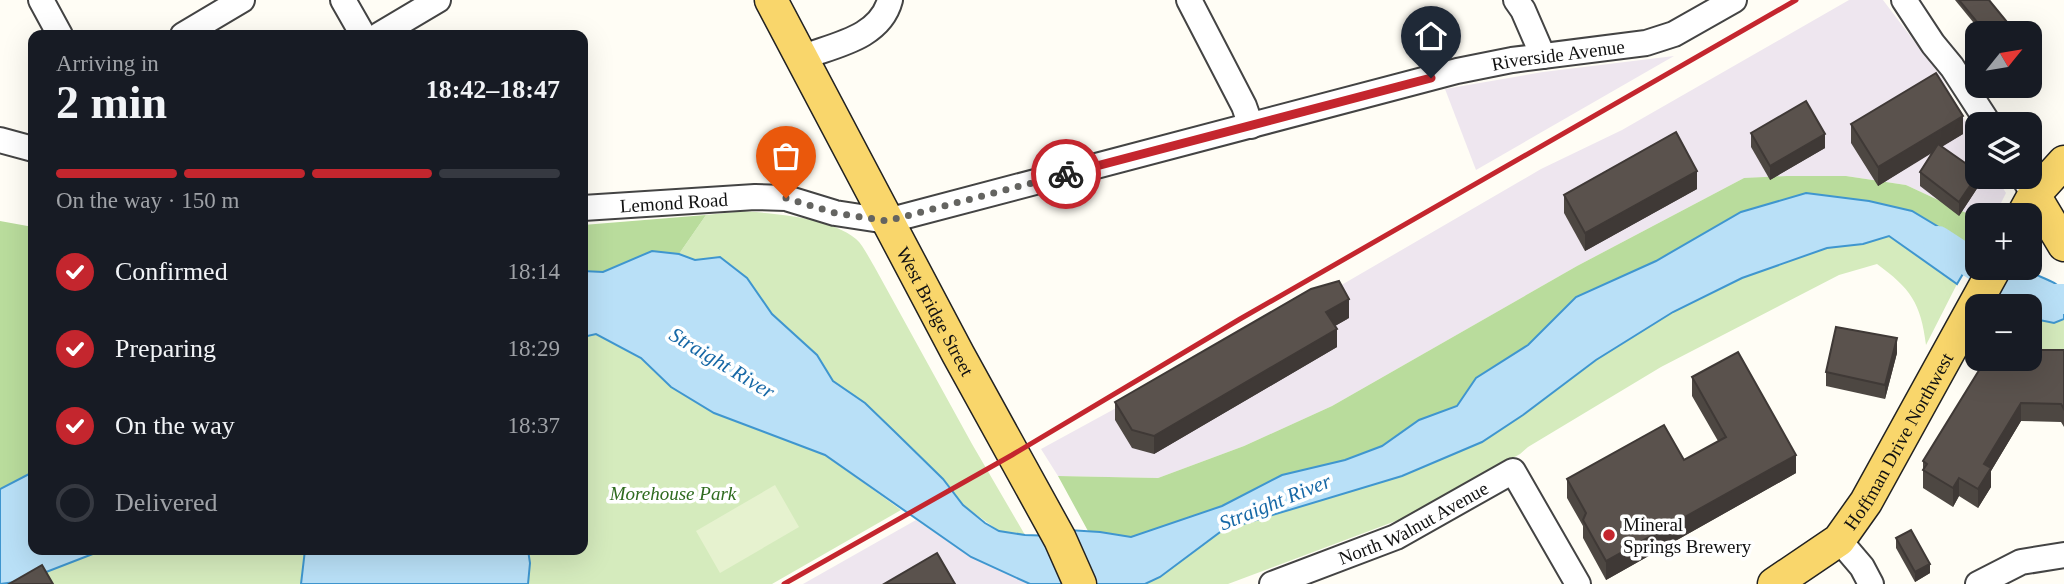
<!DOCTYPE html>
<meta charset="utf-8">
<style>
body{margin:0;font-family:"Times New Roman",serif;background:#242831;color:#f1f3f6;height:100vh;display:flex;flex-direction:column;font-size:26px;white-space:nowrap}
*{box-sizing:border-box;margin:0}
p{font-size:23px;color:#9ea1a6}
.icon{flex:none;width:38px;height:38px;fill:none;stroke:currentColor;stroke-width:2;stroke-linecap:round;stroke-linejoin:round}
.map{position:relative;flex:1;overflow:hidden}
.details{position:absolute;left:28px;top:30px;width:560px;height:525px;display:flex;flex-direction:column;background:#171b24;border-radius:14px;box-shadow:0 7px 28px #0002}
.details>*{flex:none}
.needle{width:46px;rotate:60deg}
.tools{position:absolute;left:1965px;top:21px;display:grid;gap:14px}
.tools a{display:grid;place-items:center;width:77px;height:77px;border-radius:14px;background:#171b24;box-shadow:0 7px 28px #0002;font-size:35px}
.pin{position:absolute;display:grid;place-items:center;width:60px;height:60px;color:#fff;margin:-72px -30px;border-radius:50% 50% 50% 0;rotate:-45deg;box-shadow:0 0 7px #0007}
.pin .icon{rotate:45deg}
.courier{position:absolute;display:grid;place-items:center;width:70px;height:70px;margin:-35px;border:5px solid #c4262e;border-radius:50%;background:#fff;color:#222;box-shadow:0 2px 9px #0007}
.overview em{font-style:normal;font-weight:700}
.overview div{display:flex;flex-direction:column-reverse}
.overview{display:flex;align-items:center;justify-content:space-between;height:119px;padding:0 28px}
h1{font-size:46px;font-weight:700;line-height:52px}
.bar{display:grid;grid-template-columns:repeat(4,1fr);gap:10px 7px;align-content:center;height:84px;padding:0 28px}
.bar i{height:9px;border-radius:5px;background:#363941}
.bar .active{background:#c4262e}
.bar p{grid-column:span 4}
ol{padding:0 28px;list-style:none}
li{display:flex;align-items:center;gap:21px;height:77px}
li p{margin-inline-start:auto}
li .icon{padding:7px;border-radius:50%;background:#c4262e;color:#fff;stroke-width:4}
li:last-child{color:#9ea1a6}
li i{width:38px;height:38px;border:4px solid #363941;border-radius:50%}
.map>svg:first-child{display:block}
</style>
<div class="map">
<svg width="2064" height="584" viewBox="0 0 2064 584">
<rect width="100%" height="100%" fill="#fffdf5"/>
<!-- industrial -->
<g fill="#eee6ef">
<polygon points="1849,0 1883,0 1942,78 1977,143 1978,177 1996,177 2006,193 1995,215 1978,215 1977,218 1906,185 1846,176 1744,178 1577,266 1332,406 1244,446 1158,478 1058,476 1041,449 1338,287 1541,169 1622,130"/>
<polygon points="1674,56 1476,170 1445,89 1543,72"/>
<polygon points="916,520 971,557 1030,584 803,584"/>
</g>
<!-- green -->
<g fill="#d5ebbd">
<path d="M744,211C776,214 830,217 856,239C863,245 869,258 874,266L972,444L1025,535L999,531L963,505L943,479L865,403L833,381L817,355L772,314L747,278L720,257L695,260L679,254L706,215Z"/>
<path d="M1889,236L1957,284L1926,345C1921,303 1910,288 1877,264L1839,275L1661,367L1528,447L1520,454L1409,516L1228,584H1145L1160,577L1223,530L1402,476L1482,442L1523,415L1596,360L1673,312L1742,278L1827,248L1863,244Z"/>
<polygon points="2030,318 2054,323 2064,319 2064,352 2030,351"/>
<polygon points="596,334 641,359 671,387 714,413 825,455 901,510 772,584 528,584 530,563 528,550 583,550 583,337"/>
<polygon points="103,550 305,550 301,584 11,584"/>
</g>
<!-- forest -->
<g fill="#b9dc9c">
<polygon points="1787,176 1846,176 1906,185 1977,218 1977,250 1912,211 1825,195 1741,212 1656,261 1576,297 1528,345 1476,378 1457,406 1419,420 1382,446 1345,460 1282,475 1222,506 1158,530 1131,537 1088,531 1058,476 1158,478 1244,446 1332,406 1577,266 1744,178"/>
<polygon points="706,215 679,254 652,251 603,272 583,271 583,225"/>
<polygon points="0,221 33,227 33,472 0,489"/>
</g>
<!-- pitch -->
<polygon fill="#e6f2cf" points="775,485 799,527 720,573 696,531"/>
<!-- water -->
<g fill="#b9e0f7" stroke="#3f96cf" stroke-width="2">
<polygon points="1806,193 1869,201 1912,211 1977,250 1957,284 1889,236 1863,244 1827,248 1742,278 1673,312 1596,360 1523,415 1482,442 1402,476 1223,530 1160,577 1145,584 1030,584 971,557 825,455 714,413 671,387 641,358 596,334 583,337 583,271 603,272 652,251 679,254 695,260 720,257 747,278 772,314 817,355 833,381 865,403 895,432 943,479 963,505 985,523 999,531 1025,535 1055,536 1068,530 1100,532 1131,537 1222,506 1282,475 1345,460 1382,446 1419,420 1457,406 1476,378 1528,345 1576,297 1656,261 1741,212"/>
<path d="M2032,273C2064,287 2064,283 2064,319L2054,323L2030,318V306H2009L2026,276Z"/>
<polygon points="33,472 33,550 103,550 23,581 0,584 0,489"/>
<polygon points="305,550 528,550 530,563 528,584 301,584"/>
</g>
<g fill="none" stroke-linecap="round" stroke-linejoin="round">
<!-- river -->
<g stroke="#b9e0f7" stroke-width="30">
<polyline points="1938,241 1978,267"/>
<polyline points="1979,268 2049,299 2064,299"/>
</g>
<!-- minor casing -->
<g stroke="#444" stroke-width="28">
<g id="minor">
<polyline points="41,0 60,35"/>
<polyline points="343,0 363,35"/>
<polyline points="1189,0 1244,106 1251,126"/>
<polyline points="1516,0 1523,10 1543,56"/>
<polyline points="1904,0 1933,44 1952,67 1989,124"/>
<polyline points="183,35 242,0"/>
<polyline points="379,35 438,0"/>
<path d="M803,57C835,45 880,38 890,0"/>
<polyline points="0,140 33,149"/>
<polyline points="2023,177 2034,195"/>
<path id="s1" d="M583,208L755,197L786,198L835,213L887,221L1457,71L1512,60L1646,43L1674,34L1734,0"/>
<polyline points="1839,540 1862,567 1871,584"/>
<path id="s2" d="M1272,584L1396,537L1513,471L1578,584"/>
<polyline points="1978,584 2021,562 2064,555"/>
</g>
</g>
<!-- major casing -->
<g stroke="#222" stroke-width="35">
<g id="major">
<path id="s3" d="M771,0L958,354L1060,539L1080,584"/>
<polyline points="2034,195 2064,245"/>
<polyline points="2023,215 2034,195 2064,162"/>
<path id="s4" d="M1774,584L1839,540L1866,502L1995,268"/>
</g>
</g>
<!-- minor -->
<use href="#minor" stroke="#fff" stroke-width="24"/>
<!-- major -->
<use href="#major" stroke="#f9d66b" stroke-width="32"/>
<!-- rail -->
<polyline stroke="#c4262e" stroke-width="5" points="784,584 1012,455 1240,319 1796,0"/>
</g>
<!-- wall -->
<g fill="#4d4742">
<polygon points="1955,0 1989,0 2016,33 1982,33"/>
<polygon points="1851,124 1963,134 1942,146 1978,177 1978,187 1959,216 1920,186 1920,172 1932,152 1878,186 1851,143"/>
<polygon points="1751,133 1825,148 1770,180 1751,147"/>
<polygon points="1697,189 1585,251 1564,213 1564,195"/>
<polygon points="1349,318 1335,326 1337,347 1154,454 1132,448 1115,420 1115,402"/>
<polygon points="2064,350 2064,427 2061,422 2021,421 1991,471 1991,487 1978,508 1959,496 1953,507 1923,488 1923,461"/>
<polygon points="1897,353 1885,399 1826,386 1826,372"/>
<polygon points="1692,377 1796,473 1606,580 1583,538 1583,526 1567,498 1567,479 1684,460 1718,441 1692,396"/>
<polygon points="1896,538 1930,573 1915,582 1896,548"/>
</g>
<!-- shaded-wall -->
<g fill="#3f3936">
<polygon points="1963,116 1963,134 1878,186 1878,167"/>
<polygon points="1825,134 1825,148 1770,180 1770,166"/>
<polygon points="1697,171 1697,189 1585,251 1585,233"/>
<polygon points="1978,174 1978,187 1959,216 1959,202"/>
<polygon points="1349,299 1349,318 1326,331 1326,312"/>
<polygon points="1337,329 1337,347 1154,454 1154,436"/>
<polygon points="1897,338 1897,353 1885,399 1885,385"/>
<polygon points="2021,403 2021,421 1991,471 1991,487 1978,508 1978,489 1984,464"/>
<polygon points="1796,455 1796,473 1606,580 1606,561"/>
<polygon points="1959,478 1959,496 1953,507 1953,488"/>
<polygon points="1930,564 1930,573 1915,582 1915,572"/>
</g>
<!-- building -->
<g fill="#5a524d" stroke="#3f3936" stroke-width="2">
<polygon points="1959,0 1989,0 2016,33 1986,33"/>
<polygon points="1936,73 1963,116 1878,167 1851,124"/>
<polygon points="1806,101 1825,134 1770,166 1751,133"/>
<polygon points="1676,132 1697,171 1585,233 1564,195"/>
<polygon points="1938,144 1978,172 1978,174 1959,202 1920,172"/>
<polygon points="1339,281 1349,299 1326,312 1337,329 1154,436 1132,430 1115,402 1311,289"/>
<polygon points="1836,327 1897,338 1885,385 1826,372"/>
<polygon points="2030,350 2064,350 2064,409 2061,404 2021,403 1984,464 1991,468 1978,489 1959,478 1953,488 1923,470 1927,464 1923,461 1986,359 2030,359"/>
<polygon points="1738,352 1796,455 1606,561 1583,520 1586,513 1567,479 1664,425 1684,460 1726,437 1692,377"/>
<polygon points="1911,530 1930,564 1915,572 1896,538"/>
<polygon points="937,553 955,584 884,584"/>
<polygon points="42,565 53,584 9,584"/>
</g>
<g fill="none" stroke-linecap="round" stroke-linejoin="round">
<!-- done -->
<polyline stroke="#646461" stroke-width="7" stroke-dasharray="0 12.6" points="786,198 835,213 887,221 1066,174"/>
<!-- route -->
<polyline stroke="#c4262e" stroke-width="9" points="1066,174 1431,78"/>
</g>
<!-- markers -->
<circle fill="#c4262e" stroke="#fff" stroke-width="2.5" cx="1609" cy="535" r="7"/>
<g text-anchor="middle" stroke-width="7" stroke-linejoin="round" paint-order="stroke">
<!-- street labels -->
<g font-size="19" fill="#111" stroke="#fff">
<text dy="7" stroke="none"><textPath href="#s1" startOffset="999">Riverside Avenue</textPath></text>
<text dy="7" stroke="none"><textPath href="#s1" startOffset="91">Lemond Road</textPath></text>
<text dy="7" stroke="none"><textPath href="#s3" startOffset="352">West Bridge Street</textPath></text>
<text dy="7" stroke="none"><textPath href="#s4" startOffset="194">Hoffman Drive Northwest</textPath></text>
<text dy="7" stroke="none"><textPath href="#s2" startOffset="154">North Walnut Avenue</textPath></text>
</g>
<!-- park labels -->
<g font-size="19" font-style="italic" fill="#2f6b1f" stroke="#fff">
<text x="673" y="500">Morehouse Park</text>
</g>
<!-- poi labels -->
<g font-size="19" fill="#111" stroke="#fff" text-anchor="start">
<text x="1623" y="531">Mineral<tspan x="1623" dy="22">Springs Brewery</tspan></text>
</g>
<!-- water labels -->
<g font-size="21" font-style="italic" fill="#1768a6" stroke="#fff">
<text transform="translate(722 363) rotate(31)" y="7">Straight River</text>
<text transform="translate(1275 502) rotate(-22)" y="7">Straight River</text>
</g>
</g>
</svg>
<div class="tools">
<a><svg class="needle" viewBox="-14 -14 28 28"><path d="M0-13l5 13h-10z" fill="#e53935"/><path d="M0 13l5-13h-10z" fill="#9ea1a6"/></svg></a>
<a><svg class="icon" aria-label="layers" viewBox="0 0 24 24"><path d="M12 4l9 5-9 5-9-5zM3 14l9 5 9-5"/></svg></a>
<a>+</a>
<a>−</a>
</div>
<div class="pin" style="left:786px;top:198px;background:#ea580c"><svg class="icon" aria-label="bag" viewBox="0 0 24 24"><path d="M5 8h14l-1 12H6zM9 8a3 3 0 0 1 6 0"/></svg></div>
<div class="pin" style="left:1431px;top:78px;background:#1f2937"><svg class="icon" aria-label="home" viewBox="0 0 24 24"><path d="M3 11l9-7 9 7M6 9v11h12V9"/></svg></div>
<div class="courier" style="left:1066px;top:174px"><svg class="icon" aria-label="bike" viewBox="0 0 24 24"><circle cx="6" cy="16" r="4"/><circle cx="18" cy="16" r="4"/><path d="M6 16l4-8h5l3 8M10 8l3 8H6M13 5h3"/></svg></div>
<section class="details">
<div class="overview"><div><h1>2 min</h1><p>Arriving in</p></div><em>18:42–18:47</em></div>
<div class="bar"><i class="active"></i><i class="active"></i><i class="active"></i><i></i><p>On the way · 150 m</p></div>
<ol>
<li><svg class="icon" aria-label="check" viewBox="0 0 24 24"><path d="M5 12l5 5 9-10"/></svg>Confirmed<p>18:14</p></li>
<li><svg class="icon" aria-label="check" viewBox="0 0 24 24"><path d="M5 12l5 5 9-10"/></svg>Preparing<p>18:29</p></li>
<li><svg class="icon" aria-label="check" viewBox="0 0 24 24"><path d="M5 12l5 5 9-10"/></svg>On the way<p>18:37</p></li>
<li><i></i>Delivered</li>
</ol>
</section>
</div>
